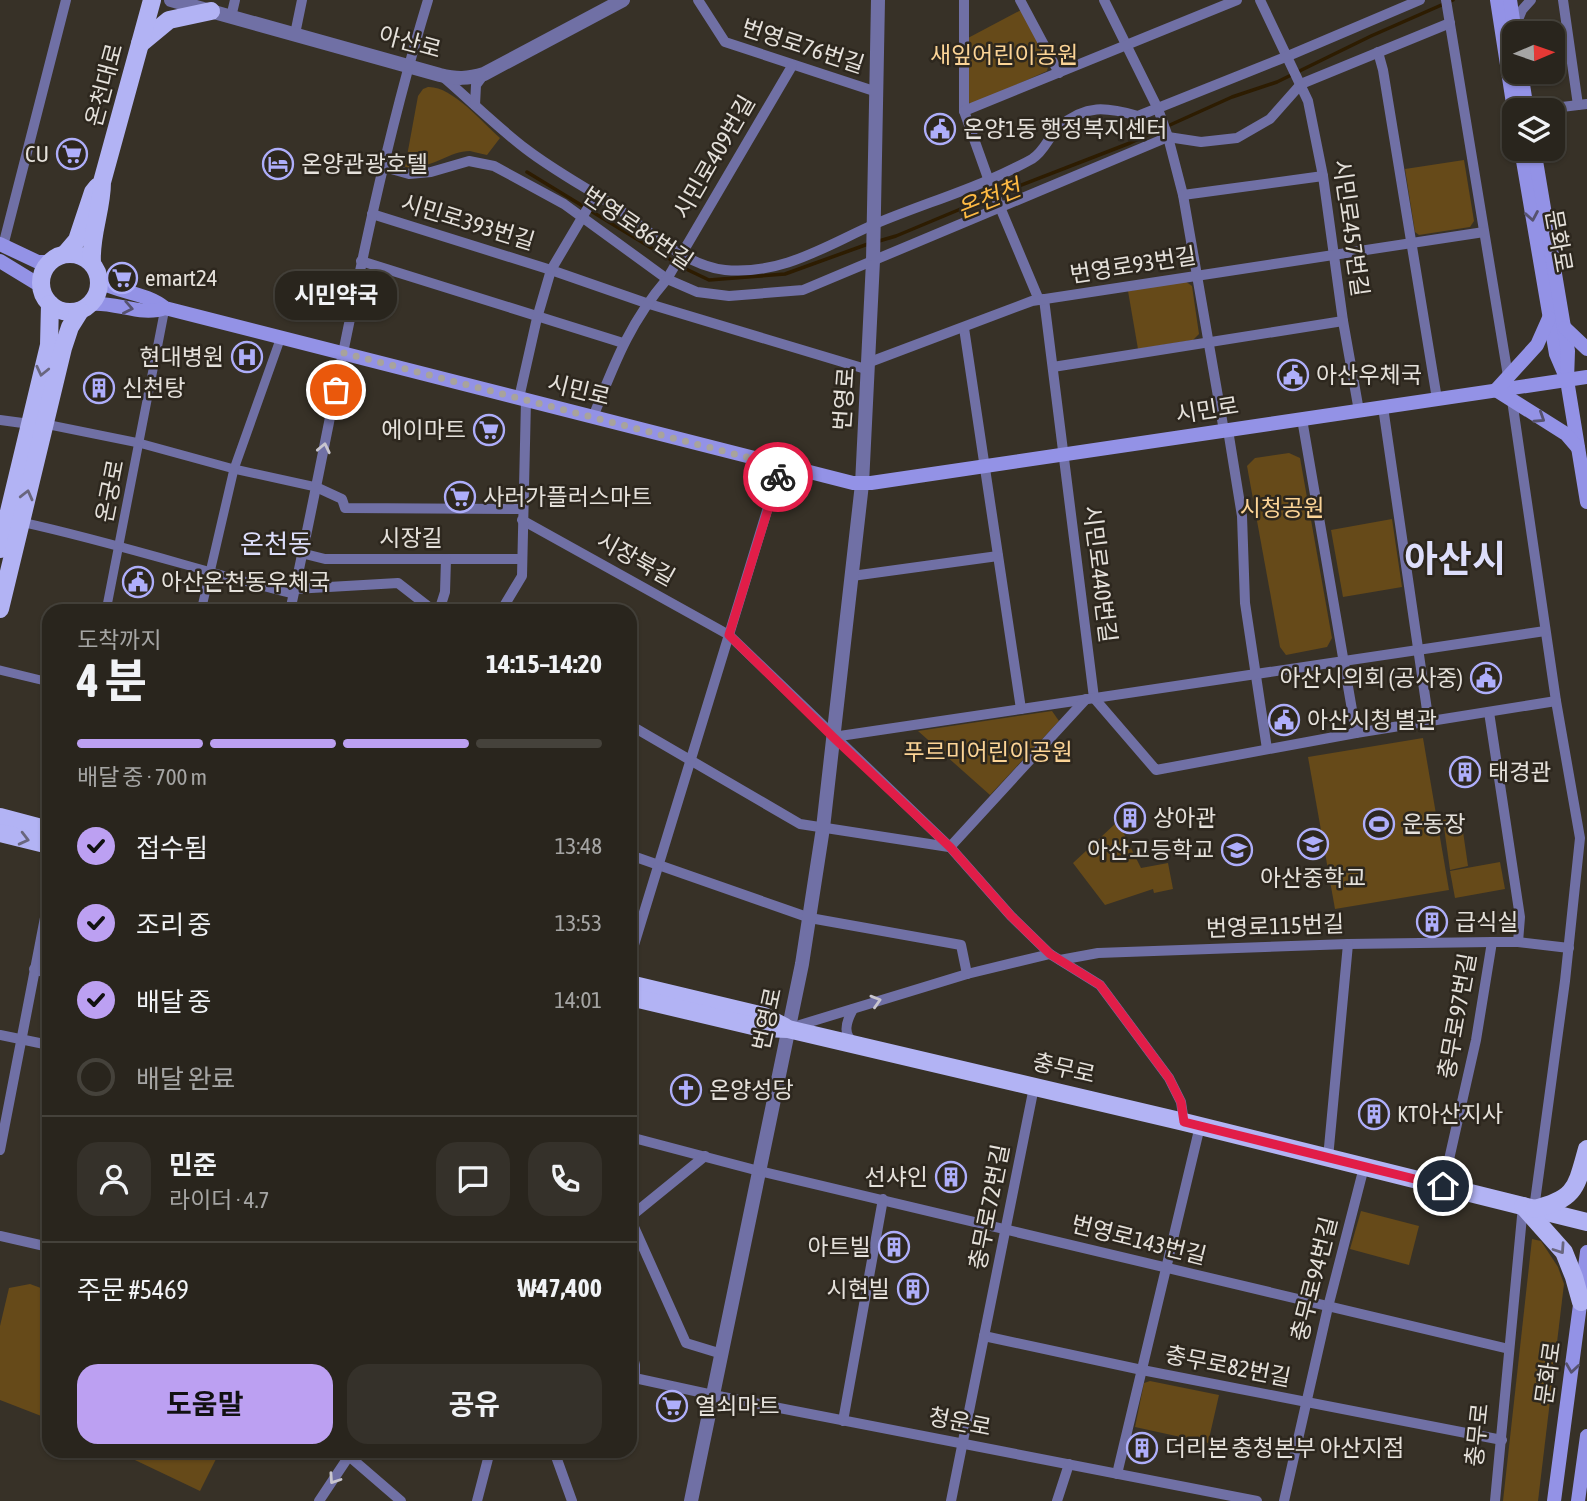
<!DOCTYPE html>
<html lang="ko">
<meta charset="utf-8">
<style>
body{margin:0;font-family:"Asap Condensed","Noto Sans KR",sans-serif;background:#35312a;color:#f1f3f6;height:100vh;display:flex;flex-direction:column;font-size:26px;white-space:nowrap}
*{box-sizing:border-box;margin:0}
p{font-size:23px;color:#a5a5a4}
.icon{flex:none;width:38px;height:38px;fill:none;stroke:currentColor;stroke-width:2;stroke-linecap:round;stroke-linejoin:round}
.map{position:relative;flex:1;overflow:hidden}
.drawer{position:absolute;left:42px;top:604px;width:595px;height:854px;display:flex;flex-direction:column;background:#29251d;border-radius:21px;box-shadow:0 2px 5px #0004,0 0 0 2px #45423b}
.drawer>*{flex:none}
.needle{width:46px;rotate:88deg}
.buttons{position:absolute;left:1502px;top:21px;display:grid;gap:14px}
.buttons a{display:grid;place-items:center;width:63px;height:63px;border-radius:14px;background:#29251d;box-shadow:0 2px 5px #0004,0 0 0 2px #45423b;font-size:35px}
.pin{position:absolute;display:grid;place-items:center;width:60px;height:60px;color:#fff;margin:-30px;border:4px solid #fff;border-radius:50%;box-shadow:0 2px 7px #0007}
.courier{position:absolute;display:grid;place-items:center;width:70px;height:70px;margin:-35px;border:5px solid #e11d48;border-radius:50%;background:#fff;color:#222;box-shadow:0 2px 9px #0007}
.bubble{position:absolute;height:49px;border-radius:21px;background:#29251d;box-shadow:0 2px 5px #0004,0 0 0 2px #45423b;font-size:23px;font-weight:700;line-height:49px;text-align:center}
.headline em{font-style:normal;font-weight:700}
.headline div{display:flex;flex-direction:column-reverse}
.headline{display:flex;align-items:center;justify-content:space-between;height:119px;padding:0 35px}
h1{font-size:46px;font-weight:700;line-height:52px}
.bar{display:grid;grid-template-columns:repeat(4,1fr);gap:10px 7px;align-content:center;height:84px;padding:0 35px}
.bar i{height:9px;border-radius:5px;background:#45423b}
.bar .active{background:#bca0f2}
.bar p{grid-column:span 4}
.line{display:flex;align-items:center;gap:18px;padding:0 35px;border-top:2px solid #45423b}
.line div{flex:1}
.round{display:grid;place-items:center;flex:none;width:74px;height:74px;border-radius:21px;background:#35312a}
ol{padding:0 35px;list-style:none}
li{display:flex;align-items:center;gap:21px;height:77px}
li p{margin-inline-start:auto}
li .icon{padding:7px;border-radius:50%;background:#bca0f2;color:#111;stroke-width:4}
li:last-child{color:#a5a5a4}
li i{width:38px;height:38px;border:4px solid #45423b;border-radius:50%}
.primary-button{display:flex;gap:14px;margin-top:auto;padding:14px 35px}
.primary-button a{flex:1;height:80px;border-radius:21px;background:#bca0f2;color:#111;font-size:28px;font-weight:700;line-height:80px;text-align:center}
.primary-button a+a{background:#35312a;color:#f1f3f6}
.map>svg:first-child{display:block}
</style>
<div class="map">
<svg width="1587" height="1501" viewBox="0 0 1587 1501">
<rect width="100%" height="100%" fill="#373127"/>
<!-- green -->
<g fill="#664a19">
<polygon points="1021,10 1049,63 1047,71 972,105 967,101 968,38"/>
<path d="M428,87C452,86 482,122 500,138L487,155C481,154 475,152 470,151C448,151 432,170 405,167L418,96L423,89Z"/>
<polygon points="1464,160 1474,221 1470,227 1419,235 1415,232 1405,169"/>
<polygon points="1185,281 1192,286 1199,334 1193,340 1138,349 1128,291"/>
<polygon points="1289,453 1300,458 1332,638 1327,647 1286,655 1280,647 1247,466 1255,458"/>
<polygon points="1392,519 1402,587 1343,597 1331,530"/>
<polygon points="1052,711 1059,721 990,795 918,731"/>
<polygon points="1423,738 1449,890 1335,909 1308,757"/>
<polygon points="1461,818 1468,866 1450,870 1443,820"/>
<polygon points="1115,824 1123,832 1141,868 1168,863 1173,889 1154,893 1153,889 1105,905 1073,863"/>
<polygon points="1500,862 1505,889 1455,898 1450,871"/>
<polygon points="1361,1211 1419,1226 1409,1265 1350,1249"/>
<polygon points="1532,1239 1541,1241 1558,1267 1564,1284 1538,1501 1503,1501"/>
<polygon points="30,1284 49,1291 49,1419 0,1400 0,1326 9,1288"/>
<polygon points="1150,1381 1219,1395 1208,1443 1135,1427 1144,1383"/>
<polygon points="116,1451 220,1451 200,1491"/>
</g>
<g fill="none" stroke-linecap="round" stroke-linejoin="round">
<!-- stream -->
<g stroke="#2d1c01" stroke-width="3.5">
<polyline points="527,172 686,269 709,280 785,274 868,244"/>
<polyline points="879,241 896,236 975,203 1130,143 1232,97 1277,82 1371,36 1453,0"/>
</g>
<!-- pedestrian -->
<g stroke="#7070a5" stroke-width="9">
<polyline points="45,424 139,443 234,469 316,487"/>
<path d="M21,522C113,542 202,571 293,594"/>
<polyline points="106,611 165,308"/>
<polyline points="201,611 234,469 281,337"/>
<polyline points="0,670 49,682"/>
</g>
<!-- minor -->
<g stroke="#7070a5" stroke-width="10">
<polyline points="698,0 725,42 877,92"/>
<polyline points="964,0 964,111 989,181 1039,300"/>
<polyline points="1020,0 1059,73"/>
<polyline points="1104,0 1158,109 1168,137 1183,195 1224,431"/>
<polyline points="1260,0 1308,101 1323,176 1343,321 1359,411"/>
<polyline points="1446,0 1508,376"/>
<polyline points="1563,0 1578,105"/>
<polyline points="231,17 235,0"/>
<polyline points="1514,29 1522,10 1531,0"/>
<polyline points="295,34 302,0"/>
<polyline points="1378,52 1383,70 1437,399"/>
<path d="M442,76C470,100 497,127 526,149C556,172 589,189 620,210C650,232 686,266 725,270C783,275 825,246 875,224C927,202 982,187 1032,159C1045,151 1048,137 1059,127C1086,104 1106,107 1138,116L1288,56L1420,0"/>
<polyline points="475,105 476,85 484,74"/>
<polyline points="1537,110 1587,104"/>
<polyline points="964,111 1237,0"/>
<polyline points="384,167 409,174 431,172 469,161 494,166 564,204 667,279 697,292 729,296 803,290 1168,137 1201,142 1237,138 1270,119 1301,84 1450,23"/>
<polyline points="1183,195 1323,176"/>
<polyline points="372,214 551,270 646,303 869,370"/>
<polyline points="3,246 66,0"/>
<polyline points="361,261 623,343"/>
<polyline points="1044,299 1094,698 1156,770 1356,733 1556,701"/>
<polyline points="964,328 1021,709"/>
<polyline points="870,362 1032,301 1484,232"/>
<polyline points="1053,367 1343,321"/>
<polyline points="519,398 537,318 551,270 596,194"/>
<polyline points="1512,400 1556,701 1580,838 1565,981 1534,1209"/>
<polyline points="1383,407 1427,710"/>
<path d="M593,417C614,365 629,323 667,279L792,66"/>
<polyline points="1302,419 1356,733"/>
<polyline points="0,420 30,424"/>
<polyline points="1228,430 1242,516 1245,603 1267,749"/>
<polyline points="316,487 342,499 345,508 523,509"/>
<polyline points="522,520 729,635 950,847 1011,916 1050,954 1100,985 1169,1078 1181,1102 1184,1122"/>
<polyline points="301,553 325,559 522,559"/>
<polyline points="852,576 998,556"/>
<polyline points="294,589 398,583 434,611"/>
<path d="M290,611C335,407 367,200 428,0"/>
<polyline points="439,611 445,592 446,559"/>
<polyline points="501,611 522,576 526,400"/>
<polyline points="630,725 800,824 949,847"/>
<polyline points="833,737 1545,631"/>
<polyline points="950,847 1086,699"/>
<polyline points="630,855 810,918 961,945 967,974"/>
<polyline points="1518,942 1569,948"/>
<polyline points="630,958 781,465"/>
<polyline points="1060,960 1098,953 1348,944 1492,942"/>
<polyline points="34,969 49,974"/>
<path d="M853,1009C847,1020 841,1035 855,1043"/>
<polyline points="790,1028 967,974 1050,954"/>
<polyline points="0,1035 49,1045"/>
<polyline points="630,1137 759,1171 1509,1349"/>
<polyline points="0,1150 49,897"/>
<polyline points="1328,1158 1348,944"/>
<polyline points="1443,1186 1476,1040 1492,942 1518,942 1520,917 1489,712"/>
<polyline points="630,1217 705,1156"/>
<polyline points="630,1218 686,1343 722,1354"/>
<polyline points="0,1236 49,1247"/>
<polyline points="984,1336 1142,1370 1502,1440"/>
<polyline points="630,1346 635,1365 635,1378"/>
<polyline points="630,1377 713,1395 1257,1501"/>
<polyline points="843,1421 883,1199"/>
<polyline points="343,1451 401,1501"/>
<polyline points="554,1451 572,1501"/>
<polyline points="1117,1474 1200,1126"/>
<polyline points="319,1501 351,1453"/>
<polyline points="477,1501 490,1451"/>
<polyline points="951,1501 1034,1087"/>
<polyline points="1057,1501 1069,1464"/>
<polyline points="1284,1501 1328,1307 1364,1167"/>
<polyline points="1495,1501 1523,1206"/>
</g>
<!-- tertiary -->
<g stroke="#7070a5" stroke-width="14">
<path d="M171,0L440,75C456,79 468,79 484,74L623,0"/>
<polyline points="691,1501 802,964 823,828 862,484 873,261 878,0"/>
</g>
<!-- secondary -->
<g stroke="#9392e6" stroke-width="14">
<polyline points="1497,0 1514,110"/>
<polyline points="1510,0 1515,33"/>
<polyline points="1521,72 1527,110"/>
<polyline points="1521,149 1556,354 1565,375"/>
<polyline points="1534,149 1568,351 1567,380 1587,502"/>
<polyline points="0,244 38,262 49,262"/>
<polyline points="0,261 41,286"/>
<path d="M100,282C121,293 147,293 165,308L853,483H871L1587,377"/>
<path d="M90,304C115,301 141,317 165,308"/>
<polyline points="1549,318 1537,345 1496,390 1566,434 1578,448"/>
<polyline points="1565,328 1587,349"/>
<polyline points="1554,1501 1587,1252"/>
<polyline points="1578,1501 1587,1436"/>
</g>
<!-- primary -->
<g stroke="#b2b3f4" stroke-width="18">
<polyline points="140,44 169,20 211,11"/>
<circle cx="70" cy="283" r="29"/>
<polyline points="65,254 77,240 93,192 97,187"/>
<path d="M92,263C90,235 102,210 102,182L152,0"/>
<polyline points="0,549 49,345 50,304"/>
<polyline points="0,609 63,348 70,327 80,311"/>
<polyline points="0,817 49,830"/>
<polyline points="0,833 49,845"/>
<polyline points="630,984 764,1016 785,1027"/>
<polyline points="630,997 761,1028 788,1029 1184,1122 1587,1222"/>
<polyline points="1523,1206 1564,1252 1574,1277 1581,1302"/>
<path d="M1534,1209C1576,1199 1576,1188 1587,1149"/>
</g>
</g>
<!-- one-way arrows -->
<defs><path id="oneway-chevron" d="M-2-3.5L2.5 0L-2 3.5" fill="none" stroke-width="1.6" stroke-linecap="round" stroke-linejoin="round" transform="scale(1.75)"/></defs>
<g stroke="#56526e">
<use href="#oneway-chevron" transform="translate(1532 216) rotate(80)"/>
<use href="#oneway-chevron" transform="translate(128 308) rotate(11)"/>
<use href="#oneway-chevron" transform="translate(1540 418) rotate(33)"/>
<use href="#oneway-chevron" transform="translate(1572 1368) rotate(98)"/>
</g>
<g stroke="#69667e">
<use href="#oneway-chevron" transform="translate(42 371) rotate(103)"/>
<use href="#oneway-chevron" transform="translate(27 495) rotate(-76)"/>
<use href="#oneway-chevron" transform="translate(24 839) rotate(14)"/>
<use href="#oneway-chevron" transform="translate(1560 1249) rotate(56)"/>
</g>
<g stroke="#c8c5ce">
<use href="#oneway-chevron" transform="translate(324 448) rotate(-78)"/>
<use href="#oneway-chevron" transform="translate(876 1001) rotate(-17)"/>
<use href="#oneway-chevron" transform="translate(334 1479) rotate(124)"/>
</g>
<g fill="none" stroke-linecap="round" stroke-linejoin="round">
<!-- done -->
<polyline stroke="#a8a39c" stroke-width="7" stroke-dasharray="0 12.6" points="336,390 344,353 781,466 778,477"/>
<!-- route -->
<polyline stroke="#e11d48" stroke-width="9" points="778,477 729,635 833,737 950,847 1011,916 1050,954 1100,985 1169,1078 1181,1102 1184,1122 1443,1186"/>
</g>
<!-- icons -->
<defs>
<g id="civic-ring" transform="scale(1.575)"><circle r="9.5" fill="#2d271e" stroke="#aeaefa" stroke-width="1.5"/><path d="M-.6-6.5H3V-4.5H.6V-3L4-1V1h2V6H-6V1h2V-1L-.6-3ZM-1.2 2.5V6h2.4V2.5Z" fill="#aeaefa"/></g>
<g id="supermarket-ring" transform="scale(1.575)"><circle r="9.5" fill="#2d271e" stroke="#aeaefa" stroke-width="1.5"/><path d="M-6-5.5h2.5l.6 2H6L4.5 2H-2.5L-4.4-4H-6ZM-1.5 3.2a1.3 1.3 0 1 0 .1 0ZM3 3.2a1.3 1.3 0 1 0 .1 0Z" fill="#aeaefa"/></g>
<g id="hotel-ring" transform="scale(1.575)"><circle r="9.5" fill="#2d271e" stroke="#aeaefa" stroke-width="1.5"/><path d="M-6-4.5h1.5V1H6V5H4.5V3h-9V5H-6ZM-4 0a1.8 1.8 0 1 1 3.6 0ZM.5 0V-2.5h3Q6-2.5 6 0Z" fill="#aeaefa"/></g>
<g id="hospital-ring" transform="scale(1.575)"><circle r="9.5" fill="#2d271e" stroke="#aeaefa" stroke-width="1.5"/><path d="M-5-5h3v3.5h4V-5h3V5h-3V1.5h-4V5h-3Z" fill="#aeaefa"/></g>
<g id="building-ring" transform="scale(1.575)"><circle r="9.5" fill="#2d271e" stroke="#aeaefa" stroke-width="1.5"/><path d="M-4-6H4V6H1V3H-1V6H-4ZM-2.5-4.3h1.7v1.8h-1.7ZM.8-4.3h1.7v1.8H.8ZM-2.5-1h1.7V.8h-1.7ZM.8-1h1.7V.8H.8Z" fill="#aeaefa"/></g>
<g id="stadium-ring" transform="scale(1.575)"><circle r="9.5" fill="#2d271e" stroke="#aeaefa" stroke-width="1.5"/><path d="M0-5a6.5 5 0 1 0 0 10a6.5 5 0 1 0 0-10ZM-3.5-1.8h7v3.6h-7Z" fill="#aeaefa"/></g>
<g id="school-ring" transform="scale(1.575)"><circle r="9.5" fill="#2d271e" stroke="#aeaefa" stroke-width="1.5"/><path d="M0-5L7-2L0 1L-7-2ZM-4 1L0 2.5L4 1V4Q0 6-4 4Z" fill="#aeaefa"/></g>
<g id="church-ring" transform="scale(1.575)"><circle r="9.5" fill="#2d271e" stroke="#aeaefa" stroke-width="1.5"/><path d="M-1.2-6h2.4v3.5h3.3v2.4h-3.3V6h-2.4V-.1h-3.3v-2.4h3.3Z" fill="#aeaefa"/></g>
</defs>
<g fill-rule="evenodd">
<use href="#civic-ring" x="940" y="129"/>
<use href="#supermarket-ring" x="72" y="154"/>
<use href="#hotel-ring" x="278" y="164"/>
<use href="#supermarket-ring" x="122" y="278"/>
<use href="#hospital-ring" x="247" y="357"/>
<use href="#civic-ring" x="1293" y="375"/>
<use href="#building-ring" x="99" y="388"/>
<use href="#supermarket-ring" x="489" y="430"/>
<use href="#supermarket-ring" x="460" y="497"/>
<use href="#civic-ring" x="138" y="582"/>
<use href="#civic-ring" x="1486" y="678"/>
<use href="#civic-ring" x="1284" y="720"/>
<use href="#building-ring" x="1465" y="772"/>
<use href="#building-ring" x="1130" y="818"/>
<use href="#stadium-ring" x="1379" y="824"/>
<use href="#school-ring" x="1313" y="844"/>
<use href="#school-ring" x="1237" y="850"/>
<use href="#building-ring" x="1432" y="922"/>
<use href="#church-ring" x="686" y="1090"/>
<use href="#building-ring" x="1374" y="1114"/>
<use href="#building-ring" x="951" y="1177"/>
<use href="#building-ring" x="894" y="1247"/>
<use href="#building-ring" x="913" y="1289"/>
<use href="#supermarket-ring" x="672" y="1406"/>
<use href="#building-ring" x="1142" y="1448"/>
</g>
<g text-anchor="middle" stroke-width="5" stroke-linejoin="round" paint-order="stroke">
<!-- street labels -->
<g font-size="23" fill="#e5e1db" stroke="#2d271e">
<text transform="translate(410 42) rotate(15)" y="8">아산로</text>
<text transform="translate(803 46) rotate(18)" y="8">번영로76번길</text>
<text transform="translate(104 85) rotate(-75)" y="8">온천대로</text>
<text transform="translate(714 157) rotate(-60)" y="8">시민로409번길</text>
<text transform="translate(468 222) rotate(17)" y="8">시민로393번길</text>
<text transform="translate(638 228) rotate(34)" y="8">번영로86번길</text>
<text transform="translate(1351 228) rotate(82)" y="8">시민로457번길</text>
<text transform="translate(1559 241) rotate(80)" y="8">문화로</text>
<text transform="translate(1133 265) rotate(-9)" y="8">번영로93번길</text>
<text transform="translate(579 390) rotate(14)" y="8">시민로</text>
<text transform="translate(844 399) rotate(-86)" y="8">번영로</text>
<text transform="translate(1207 410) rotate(-9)" y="8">시민로</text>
<text transform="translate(110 491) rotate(-79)" y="8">온궁로</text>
<text x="411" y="546">시장길</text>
<text transform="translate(636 559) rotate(29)" y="8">시장북길</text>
<text transform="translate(1100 574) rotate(83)" y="8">시민로440번길</text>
<text transform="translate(1275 926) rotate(-2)" y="8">번영로115번길</text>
<text transform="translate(1457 1016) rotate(-80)" y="8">충무로97번길</text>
<text transform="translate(767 1019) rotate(-78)" y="8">번영로</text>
<text transform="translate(1064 1068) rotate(13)" y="8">충무로</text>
<text transform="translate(989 1207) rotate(-79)" y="8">충무로72번길</text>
<text transform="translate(1139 1240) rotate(14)" y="8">번영로143번길</text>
<text transform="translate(1314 1279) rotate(-76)" y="8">충무로94번길</text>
<text transform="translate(1228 1366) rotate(11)" y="8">충무로82번길</text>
<text transform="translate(1548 1373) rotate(-82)" y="8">문화로</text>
<text transform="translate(960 1422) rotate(11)" y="8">청운로</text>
<text transform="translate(1477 1435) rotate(-84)" y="8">충무로</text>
</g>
<!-- park labels -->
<g font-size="23" fill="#fcd496" stroke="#2d271e">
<text x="1004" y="63">새잎어린이공원</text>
<text x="1282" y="516">시청공원</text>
<text x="988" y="760">푸르미어린이공원</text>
</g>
<!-- poi labels -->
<g font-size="23" fill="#e5e1db" stroke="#2d271e" text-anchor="start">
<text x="963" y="137">온양1동 행정복지센터</text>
<text x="49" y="162" text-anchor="end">CU</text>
<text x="301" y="172">온양관광호텔</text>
<text x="145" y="286">emart24</text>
<text x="224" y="365" text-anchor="end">현대병원</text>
<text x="1316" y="383">아산우체국</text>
<text x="122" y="396">신천탕</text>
<text x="466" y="438" text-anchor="end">에이마트</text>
<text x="483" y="505">사러가플러스마트</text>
<text x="161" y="590">아산온천동우체국</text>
<text x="1463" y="686" text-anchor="end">아산시의회 (공사중)</text>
<text x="1307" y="728">아산시청 별관</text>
<text x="1488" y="780">태경관</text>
<text x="1153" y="826">상아관</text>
<text x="1402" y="832">운동장</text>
<text x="1214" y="858" text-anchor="end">아산고등학교</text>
<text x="1313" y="886" text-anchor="middle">아산중학교</text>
<text x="1455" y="930">급식실</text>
<text x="709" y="1098">온양성당</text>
<text x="1397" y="1122">KT아산지사</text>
<text x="928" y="1185" text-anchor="end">선샤인</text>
<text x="871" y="1255" text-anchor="end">아트빌</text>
<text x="890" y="1297" text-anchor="end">시현빌</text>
<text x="695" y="1414">열쇠마트</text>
<text x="1165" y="1456">더리본 충청본부 아산지점</text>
</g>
<!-- water labels -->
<g font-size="24" font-style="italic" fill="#feba43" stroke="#2d271e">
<text transform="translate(989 199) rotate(-22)" y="8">온천천</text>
</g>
<!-- quarter labels -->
<g font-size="26" fill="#dddefb" stroke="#2d271e">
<text x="276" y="553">온천동</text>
</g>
<!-- town labels -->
<g font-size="37" font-weight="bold" fill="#dddefb" stroke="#2d271e">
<text x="1455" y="572">아산시</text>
</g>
</g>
</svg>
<div class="buttons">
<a><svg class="needle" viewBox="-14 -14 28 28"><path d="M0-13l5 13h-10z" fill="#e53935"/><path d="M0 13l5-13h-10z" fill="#a5a5a4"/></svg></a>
<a><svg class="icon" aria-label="layers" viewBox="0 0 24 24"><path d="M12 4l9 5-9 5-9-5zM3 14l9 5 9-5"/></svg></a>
</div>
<div class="pin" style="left:336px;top:390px;background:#ea580c"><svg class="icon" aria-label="bag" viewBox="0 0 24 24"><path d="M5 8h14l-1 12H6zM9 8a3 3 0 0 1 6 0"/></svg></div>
<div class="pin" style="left:1443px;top:1186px;background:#1f2937"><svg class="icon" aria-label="home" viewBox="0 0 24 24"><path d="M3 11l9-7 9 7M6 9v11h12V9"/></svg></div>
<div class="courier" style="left:778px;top:477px"><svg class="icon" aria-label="bike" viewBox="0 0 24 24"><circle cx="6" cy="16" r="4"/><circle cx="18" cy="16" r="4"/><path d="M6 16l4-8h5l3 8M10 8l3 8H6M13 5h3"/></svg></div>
<div class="bubble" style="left:275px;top:271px;width:122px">시민약국</div>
<section class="drawer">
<div class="headline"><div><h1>4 분</h1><p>도착까지</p></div><em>14:15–14:20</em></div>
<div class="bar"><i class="active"></i><i class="active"></i><i class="active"></i><i></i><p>배달 중 · 700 m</p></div>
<ol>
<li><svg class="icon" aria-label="check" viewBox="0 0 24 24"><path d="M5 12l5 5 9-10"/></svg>접수됨<p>13:48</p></li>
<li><svg class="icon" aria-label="check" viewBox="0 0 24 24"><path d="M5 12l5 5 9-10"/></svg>조리 중<p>13:53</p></li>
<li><svg class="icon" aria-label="check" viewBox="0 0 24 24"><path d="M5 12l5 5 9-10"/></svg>배달 중<p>14:01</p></li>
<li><i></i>배달 완료</li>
</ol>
<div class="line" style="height:126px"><a class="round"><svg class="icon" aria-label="person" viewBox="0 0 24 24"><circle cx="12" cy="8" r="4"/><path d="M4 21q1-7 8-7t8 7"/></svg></a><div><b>민준</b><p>라이더 · 4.7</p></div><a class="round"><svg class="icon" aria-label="chat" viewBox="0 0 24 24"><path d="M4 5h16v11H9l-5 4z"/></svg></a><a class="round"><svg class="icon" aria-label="phone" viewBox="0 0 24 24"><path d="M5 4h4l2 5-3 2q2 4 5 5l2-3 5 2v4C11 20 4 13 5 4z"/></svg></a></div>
<div class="line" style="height:91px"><div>주문 #5469</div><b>₩47,400</b></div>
<div class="primary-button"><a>도움말</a><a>공유</a></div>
</section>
</div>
